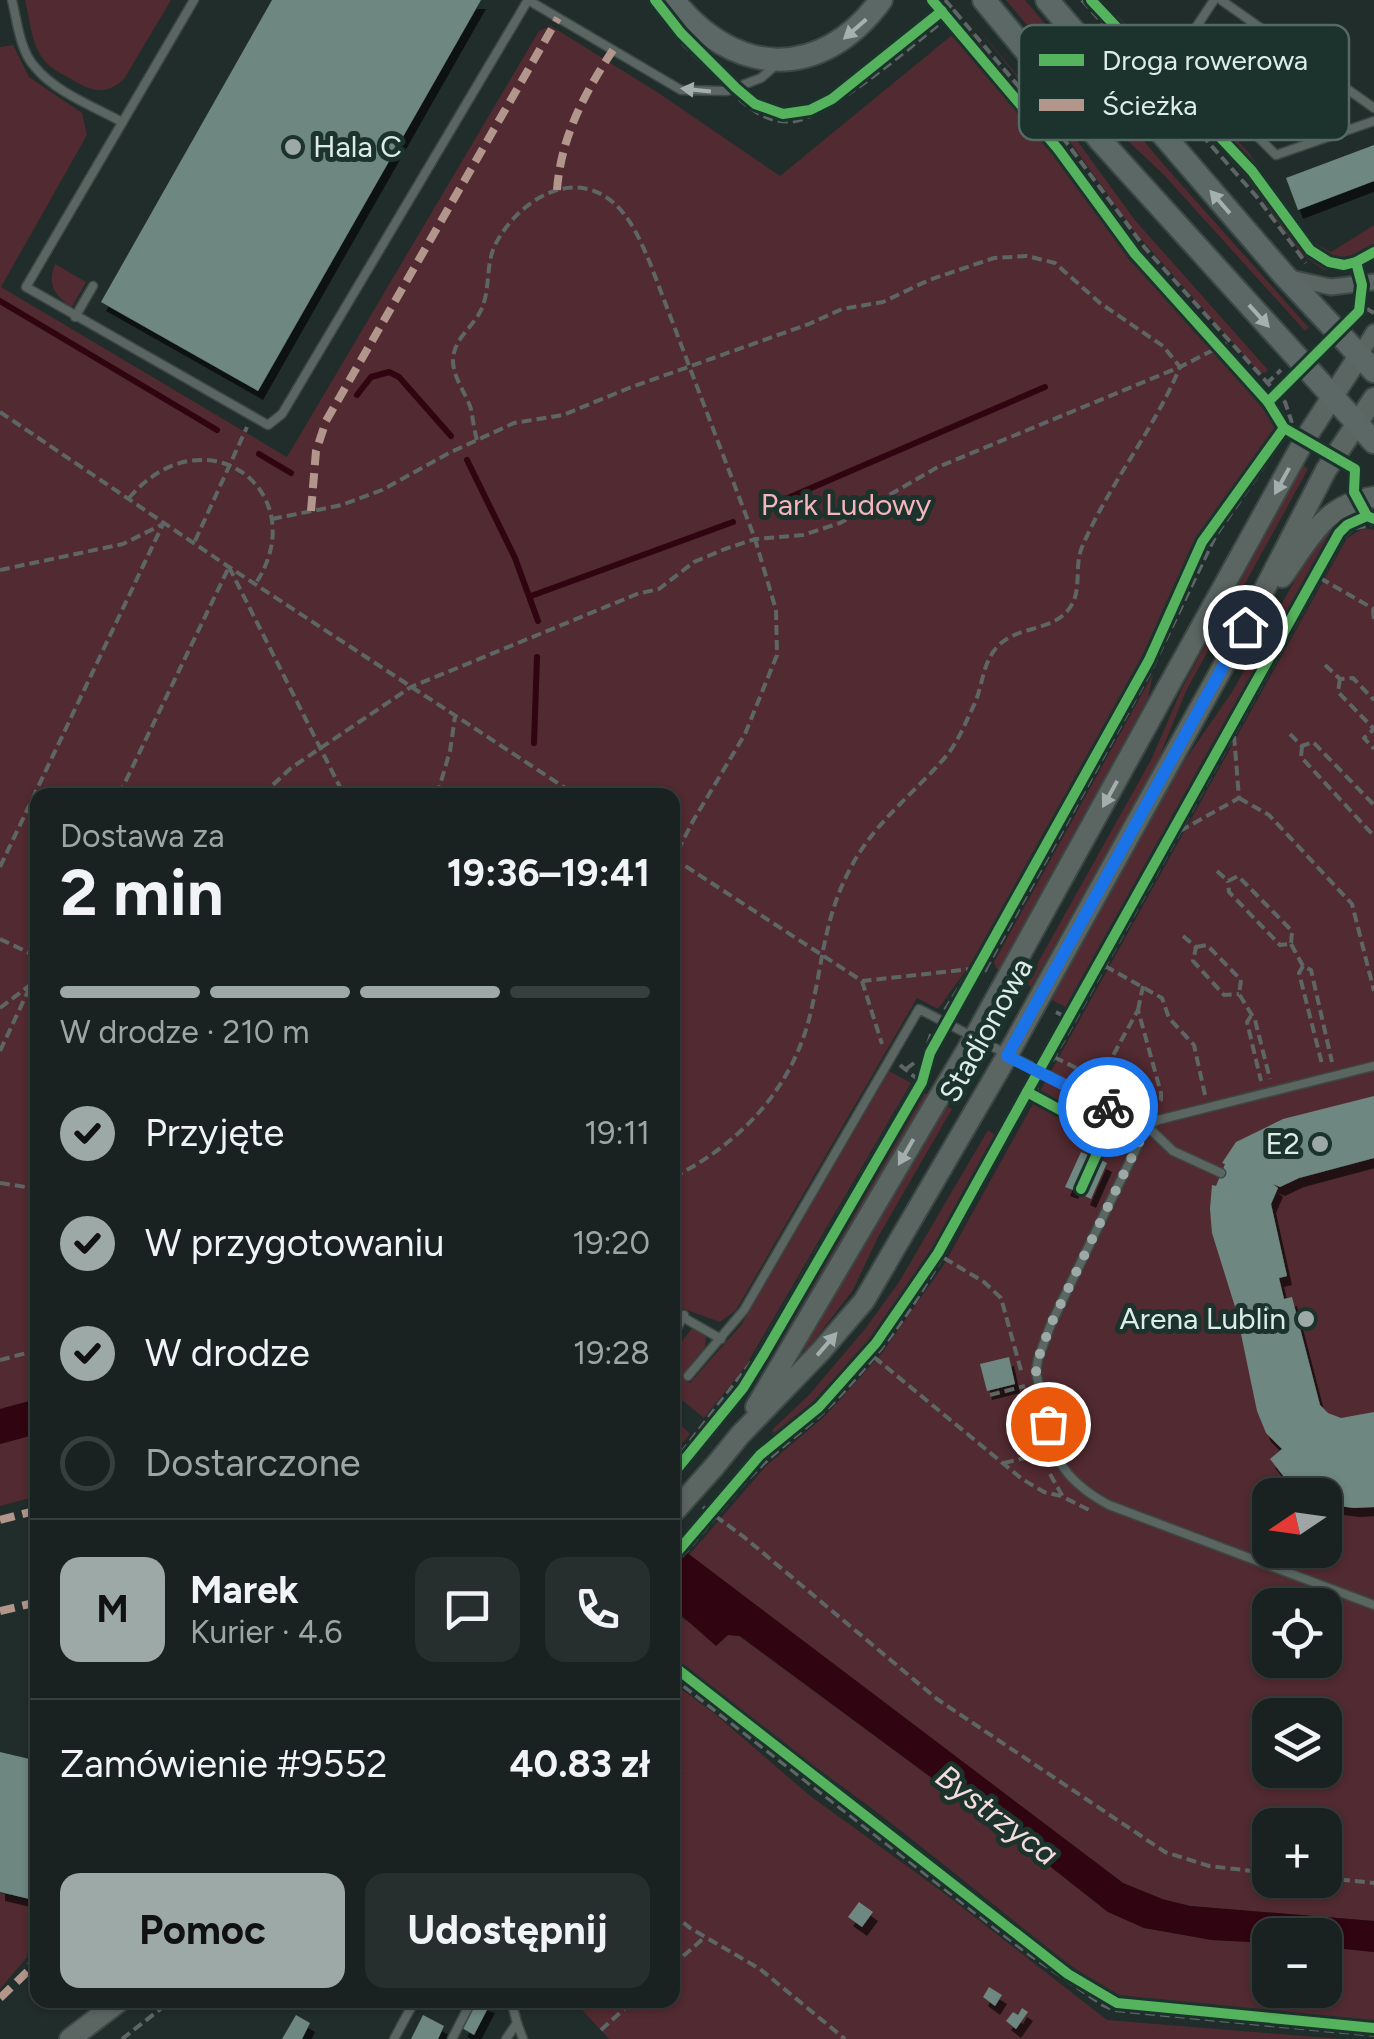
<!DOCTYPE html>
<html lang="pl">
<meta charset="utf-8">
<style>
body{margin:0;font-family:Figtree,sans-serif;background:#262f2d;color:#f1f3f6;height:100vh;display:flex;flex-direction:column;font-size:38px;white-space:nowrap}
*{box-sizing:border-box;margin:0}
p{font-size:32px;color:#9fa4a5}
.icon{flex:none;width:55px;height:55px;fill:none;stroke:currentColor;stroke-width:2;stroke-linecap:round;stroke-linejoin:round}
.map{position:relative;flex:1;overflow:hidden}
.details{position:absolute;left:30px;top:788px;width:650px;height:1220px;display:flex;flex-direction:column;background:#192220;border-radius:20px;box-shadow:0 2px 8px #0004,0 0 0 2px #373f3e}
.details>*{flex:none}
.needle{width:65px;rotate:257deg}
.tools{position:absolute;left:1252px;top:1478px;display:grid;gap:20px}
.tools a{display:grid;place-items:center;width:90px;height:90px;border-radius:20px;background:#192220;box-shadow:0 2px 8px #0004,0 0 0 2px #373f3e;font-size:50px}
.pin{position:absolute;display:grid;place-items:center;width:85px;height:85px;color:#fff;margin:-42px;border:5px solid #fff;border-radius:50%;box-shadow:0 2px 10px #0007}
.courier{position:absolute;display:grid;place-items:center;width:100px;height:100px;margin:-50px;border:8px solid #1a73e8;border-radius:50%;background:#fff;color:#222;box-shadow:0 2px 12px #0007}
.summary em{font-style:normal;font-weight:700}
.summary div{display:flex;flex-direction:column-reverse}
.summary{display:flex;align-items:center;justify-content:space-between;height:170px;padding:0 30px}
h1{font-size:65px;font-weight:700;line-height:75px}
.bar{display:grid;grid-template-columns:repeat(4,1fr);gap:15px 10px;align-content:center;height:120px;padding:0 30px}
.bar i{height:12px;border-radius:8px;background:#373f3e}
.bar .selected{background:#9ca9a6}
.bar p{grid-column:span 4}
.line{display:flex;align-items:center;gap:25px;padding:0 30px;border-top:2px solid #373f3e}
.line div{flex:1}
.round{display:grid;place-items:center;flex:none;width:105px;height:105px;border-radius:20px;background:#262f2d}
ol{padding:0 30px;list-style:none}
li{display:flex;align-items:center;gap:30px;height:110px}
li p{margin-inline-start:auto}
li .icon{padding:10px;border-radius:50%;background:#9ca9a6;color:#111;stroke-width:4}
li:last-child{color:#9fa4a5}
li i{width:55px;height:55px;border:5px solid #373f3e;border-radius:50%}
.cta{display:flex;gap:20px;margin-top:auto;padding:20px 30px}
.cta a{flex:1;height:115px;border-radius:20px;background:#9ca9a6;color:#111;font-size:40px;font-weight:700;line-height:115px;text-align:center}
.cta a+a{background:#262f2d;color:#f1f3f6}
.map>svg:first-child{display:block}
</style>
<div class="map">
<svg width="1374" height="2039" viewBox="0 0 1374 2039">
<defs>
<filter id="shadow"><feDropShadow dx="5" dy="9" stdDeviation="0" flood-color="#0009"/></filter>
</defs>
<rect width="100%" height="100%" fill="#212d2a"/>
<!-- green -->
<g fill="#522a31" fill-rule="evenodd">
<path d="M25,0H171L124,79C104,97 91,91 69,78C60,73 50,68 44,60C31,44 30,19 25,0Z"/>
<polygon points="1006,0 1025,0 1164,165 1309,328 1305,331 1164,175 1109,123"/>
<path d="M1117,15L1249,153L1308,240L1331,252L1374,225V248C1355,261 1335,265 1316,251L1237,148L1113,19Z"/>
<polygon points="969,18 1067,134 1071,132 1134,219 1268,370 1265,373 1259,372 1133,230 1071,143"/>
<polygon points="551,26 660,94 780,176 957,31 1069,171 1131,257 1269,410 1277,430 1198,542 1146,659 979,959 975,958 938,1009 917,998 736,1310 720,1322 673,1305 672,795 38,795 37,1399 0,1409 0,47 13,45 29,77 82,113 87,135 1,287 287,457 539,31"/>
<polygon points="972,33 1064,144 1133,240 1211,327 1208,330 1120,230 1069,156 980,48 970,35"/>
<polygon points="1134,52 1230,152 1301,248 1319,263 1348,270 1324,270 1302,255 1247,178"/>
<path d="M55,264L86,282L72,307C54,296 47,284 55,264Z"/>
<polygon points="1303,465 1308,469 1186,691 1157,763 1031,987 1026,984 1151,760 1182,688"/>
<polygon points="1357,512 1334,533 1069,1009 1050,999 1178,770 1232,692 1322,532 1333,522"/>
<path d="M1364,528L1374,530V1921L1190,1906L1162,1899L1123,1883L689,1555L766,1466L825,1416L882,1353L943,1266L1347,538ZM1270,1495H1325V1550H1270ZM1270,1605H1325V1660H1270ZM1270,1715H1325V1770H1270ZM1270,1825H1325V1880H1270Z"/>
<polygon points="1153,674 1148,698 999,970 996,968 994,962"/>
<polygon points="889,1071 911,1083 745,1367 704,1418 682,1400 678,1422 690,1434 673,1454 673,1353 692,1328 698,1328 706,1334 705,1347 681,1377 690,1383 741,1325"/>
<path d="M921,1091L928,1095C869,1198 811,1304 741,1400Z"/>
<polygon points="946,1106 952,1109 878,1237 853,1290 806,1351 802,1348"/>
<path d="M988,1130L998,1137C931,1260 870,1367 757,1453L774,1433L772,1430L809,1395L865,1329L899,1282Z"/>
<polygon points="37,1434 37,1496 0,1506 0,1444"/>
<path d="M672,1608L683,1619L721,1639L728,1635L739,1636L1028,1849L1108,1912L1145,1928L1212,1940L1270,1943V1990H1325V1947L1374,1952V2021L1120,2000L1108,1994C1028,1935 953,1870 874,1810C806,1760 738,1712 673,1659Z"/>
<polygon points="673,1683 714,1713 809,1795 940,1890 1107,2020 1341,2039 609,2039 573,2000 672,2000 672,1793 683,1773 673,1765"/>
<polygon points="0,1893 38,1902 27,1957 0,1989"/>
</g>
<!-- water -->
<g fill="#300410">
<polygon points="37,1399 37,1434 0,1444 0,1409"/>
<polygon points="673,1542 1123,1883 1162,1899 1190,1906 1374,1921 1374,1952 1325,1947 1325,1935 1270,1935 1270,1943 1212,1940 1144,1928 1108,1912 1028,1849 740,1636 728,1635 716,1646 673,1608"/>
</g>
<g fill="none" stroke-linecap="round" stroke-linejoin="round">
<!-- stream -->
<g stroke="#300410" stroke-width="6">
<polyline points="0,301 217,430"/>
<polyline points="357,395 371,377 389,372 399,377 451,436"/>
<polyline points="259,454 291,473"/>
<polyline points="467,460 515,558 538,621"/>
<polyline points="767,507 1045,387"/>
<polyline points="531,596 733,522"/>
<polyline points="534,743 537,657"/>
<polyline points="527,795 527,793"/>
<polyline points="34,1072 38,1072"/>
</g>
</g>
<!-- building -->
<g fill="#6e8780" filter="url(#shadow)">
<polygon points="272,0 481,0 258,391 101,302"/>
<polygon points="1374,145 1374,181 1298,210 1286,178"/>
<polygon points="1374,1096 1374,1158 1299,1178 1280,1187 1273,1184 1278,1188 1271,1204 1287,1276 1279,1278 1284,1299 1292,1297 1320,1405 1328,1413 1341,1418 1374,1412 1374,1507 1354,1508 1325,1504 1325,1495 1306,1495 1292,1487 1270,1459 1282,1449 1266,1433 1257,1411 1236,1310 1212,1233 1210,1209 1212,1185 1216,1186 1225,1164 1222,1163 1236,1142 1283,1119"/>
<polygon points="1081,1152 1088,1155 1073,1190 1065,1187"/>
<polygon points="1101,1160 1107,1163 1091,1199 1085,1196"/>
<polygon points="1009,1357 1015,1384 987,1391 980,1364"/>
<polygon points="0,1752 38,1761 38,1901 0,1892"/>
<polygon points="859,1902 873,1912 862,1927 848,1917"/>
<polygon points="989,1987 1002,1995 995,2006 983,1997"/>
<polygon points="477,2000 490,2004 474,2035 462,2028"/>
<polygon points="1022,2008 1028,2012 1016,2029 1006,2021 1013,2012 1018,2015"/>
<polygon points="296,2015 310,2023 302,2039 282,2039"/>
<polygon points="423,2015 444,2026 438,2039 411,2039"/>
</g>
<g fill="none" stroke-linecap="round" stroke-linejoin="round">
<!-- service casing -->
<g stroke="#3c4845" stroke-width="11">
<g id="service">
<path d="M12,0C17,21 20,51 35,67C55,92 95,107 122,122"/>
<polyline points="194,0 26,287 268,425 282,414 528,0"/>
<polyline points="528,0 681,90 727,91 761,78 776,65"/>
<polyline points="1214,0 1177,56 1276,155 1374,121"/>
<polyline points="1221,0 1374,108"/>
<polyline points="75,317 93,286"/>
<path d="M1374,1066L1158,1120L1147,1126L1051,1324L1038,1359L1036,1372C1051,1437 1045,1471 1109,1505L1374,1605"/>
<polyline points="672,1311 721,1339"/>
<polyline points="672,1337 684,1315"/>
<polyline points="688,1376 744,1310 919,1009 1147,1126 1173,1151 1221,1173"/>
<polyline points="511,2000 517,2023"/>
<polyline points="394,2039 415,2000"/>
<polyline points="452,2039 472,2000"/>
<polyline points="506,2039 517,2023 523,2039"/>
</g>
</g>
<!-- minor casing -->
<g stroke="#3c4845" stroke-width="19">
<g id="minor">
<polyline points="1290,278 1331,287 1374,282"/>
<polyline points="1359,356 1374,332"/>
</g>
</g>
<!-- tertiary casing -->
<g stroke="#3c4845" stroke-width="24">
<g id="tertiary">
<path d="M1282,577C1310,539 1323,505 1374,497"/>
<polyline points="756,1407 974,1038 1305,439 1359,356"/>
<polyline points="714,1467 740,1435 821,1351 864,1301 1007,1056 1245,627 1326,470 1374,398"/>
<polyline points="70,2039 121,2000"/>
</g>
</g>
<!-- secondary casing -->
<g stroke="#3c4845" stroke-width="26">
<g id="secondary">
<path d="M673,0C734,77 821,82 881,0"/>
<polyline points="984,0 1100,140 1374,442"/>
<polyline points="1047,0 1284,275 1374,371"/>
</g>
</g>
<!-- path -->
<g stroke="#5d6664" stroke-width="4" stroke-dasharray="10 5" stroke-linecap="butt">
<polyline points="945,0 1066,142 1145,248 1285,402 1292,423"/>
<polyline points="1082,0 1256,196 1306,263"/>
<polyline points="682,43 718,78"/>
<path d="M739,99C755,113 772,124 795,121C831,116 924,36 956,10"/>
<polyline points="1354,301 1374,313"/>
<polyline points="1266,384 1281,370"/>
<polyline points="0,412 229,567 576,795"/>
<path d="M477,440C474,430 473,419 471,409C466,393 452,377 453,358C455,338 471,329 480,312C491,292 485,266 495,245C517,202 572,165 615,204C632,220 641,242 650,263L755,539L776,610L777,655L745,734L693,821L672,862"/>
<path d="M129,498C205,409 315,492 256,583"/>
<path d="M272,519L342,505L382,490L449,453L514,423L563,415L629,388L809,324L842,309L883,302L929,280L994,258L1027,256L1055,263L1100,303L1163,346L1180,367C1154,430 1109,484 1082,547C1074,566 1082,589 1071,606C1055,632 1019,625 999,645C981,663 984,685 973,707C966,722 958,741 948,754C915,793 874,822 850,869C822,922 823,968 808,1023C788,1094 736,1146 672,1178"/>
<polyline points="195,541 247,427"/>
<polyline points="229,567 344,795"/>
<polyline points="0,570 123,544 163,524"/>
<polyline points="1320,578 1374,609"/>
<polyline points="1373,609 1374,620"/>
<polyline points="1325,665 1340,679 1353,678 1374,700"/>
<polyline points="1340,679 1338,692 1374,729 1364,738 1374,749"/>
<polyline points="1290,734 1302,746 1313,742 1374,805"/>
<polyline points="1302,746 1301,757 1374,836"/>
<polyline points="119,795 229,567"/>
<polyline points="262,795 291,768 411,687 637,594 659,589 694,562 725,549 755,539 803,535 840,523 938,467 1180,367 1227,343"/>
<polyline points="437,795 450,751 455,717"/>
<polyline points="1239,798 1269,815 1352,904 1374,991"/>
<polyline points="1180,831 1239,798 1234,735"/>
<polyline points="673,858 862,981 971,969"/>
<polyline points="0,867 163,524"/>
<polyline points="1217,871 1228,881 1238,876 1292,931 1291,944 1280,945 1229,892 1228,881"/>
<polyline points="1183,936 1196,947 1193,961 1224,995 1239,994"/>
<polyline points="0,939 38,957"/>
<polyline points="1291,944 1303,966 1311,970 1332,1062"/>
<polyline points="1196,947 1207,945 1241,980 1239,994 1255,1020 1270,1079"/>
<polyline points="1105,966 1162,998 1169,1018 1194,1045 1205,1095"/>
<polyline points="1303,966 1299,973 1322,1064 1325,1065"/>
<polyline points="985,970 1150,672 1216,535 1271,456"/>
<polyline points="862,981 882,1044"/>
<polyline points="0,1008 38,979"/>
<polyline points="945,1010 974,964 987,971"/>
<polyline points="1138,1010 1143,986"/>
<polyline points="1056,1012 1073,1021"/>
<polyline points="1251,1016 1247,1022 1261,1081"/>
<polyline points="0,1051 38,970"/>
<polyline points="1054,1057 1153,1106"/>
<polyline points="1052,1061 1343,538 1352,529 1374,524"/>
<polyline points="900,1065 916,1078"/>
<polyline points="906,1069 918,1060"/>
<polyline points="1099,1081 1138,1010 1161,1093 1161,1100 1154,1106"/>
<path d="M1104,1121C1116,1130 1121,1141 1116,1156"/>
<polyline points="0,1183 38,1189"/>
<polyline points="944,1258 984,1282 1001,1298 1022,1374"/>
<polyline points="874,1357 1022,1479 1044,1492 1061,1496"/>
<polyline points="0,1360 38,1350"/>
<polyline points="990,1395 1025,1386"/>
<polyline points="1004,1463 1041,1454"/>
<polyline points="672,1465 756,1356 917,1079 932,1031"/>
<polyline points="1050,1474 1063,1497 1093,1512"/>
<path d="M739,1489C763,1461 790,1441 818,1417C838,1399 857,1377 875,1356C944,1273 982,1173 1040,1083"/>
<polyline points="703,1507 744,1537 937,1699 1165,1852 1209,1866 1270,1873"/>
<polyline points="672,1677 1026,1952 1103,2005 1114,2010 1145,2013 1374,2035"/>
<polyline points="1325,1878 1374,1883"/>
<polyline points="672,1913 690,1928 760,1969 845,2039"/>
<polyline points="672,1966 705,1937"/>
<polyline points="601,2030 634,2000"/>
<polyline points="122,2039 172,2000"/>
</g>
<!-- service -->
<use href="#service" stroke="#5b6562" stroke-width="8"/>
<!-- minor -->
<use href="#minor" stroke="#5b6562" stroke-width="15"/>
<!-- tertiary -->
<use href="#tertiary" stroke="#5b6562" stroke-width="20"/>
<!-- secondary -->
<use href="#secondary" stroke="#5c6866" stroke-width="22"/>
<!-- tertiary-bridge casing -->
<g stroke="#3c4845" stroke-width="24" stroke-linecap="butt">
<polyline id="tertiary-bridge" points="672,1514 714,1467"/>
</g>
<!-- path-bridge -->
<polyline stroke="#5d6664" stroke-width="4" stroke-dasharray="10 5" stroke-linecap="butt" points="672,1568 739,1489"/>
<!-- tertiary-bridge -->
<use href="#tertiary-bridge" stroke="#5b6562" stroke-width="20"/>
<!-- quiet -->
<g stroke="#b2968c" stroke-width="8" stroke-dasharray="15 8" stroke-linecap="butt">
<path d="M557,190C561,137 584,94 613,50"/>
<polyline points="311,511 316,451 326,421 558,18"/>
<polyline points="0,1520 38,1510"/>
<polyline points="0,1611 38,1602"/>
<polyline points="0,1998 30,1969 38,1944"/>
</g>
<!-- cycleway casing -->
<g stroke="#1b332c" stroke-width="16">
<g id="cycleway">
<polyline points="655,0 681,33 736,88 755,104 783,114 810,110 832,99 942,11"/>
<polyline points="932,0 1058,149 1135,254 1268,402"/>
<polyline points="1091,0 1252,171 1310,250 1329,262 1344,265 1356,262"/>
<polyline points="1367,516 1354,492 1355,469 1284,428 1268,402 1359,311 1362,285 1356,262 1374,252"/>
<polyline points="1081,1189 1103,1140 1103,1133 1027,1092 1339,533 1347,525 1367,516 1374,519"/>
<polyline points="672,1475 743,1388 764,1354 922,1082 930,1053 1149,660 1202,542 1284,428"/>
<polyline points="672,1558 760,1455 819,1407 876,1343 938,1253 1027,1092"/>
<polyline points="672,1665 1068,1974 1117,2003 1374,2028"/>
</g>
</g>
<!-- cycleway -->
<use href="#cycleway" stroke="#56b35d" stroke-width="10"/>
</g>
<!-- one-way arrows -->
<defs><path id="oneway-solid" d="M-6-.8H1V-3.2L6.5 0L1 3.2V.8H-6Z" transform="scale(2.5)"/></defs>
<g fill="#a4b1ae">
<use href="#oneway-solid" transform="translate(855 29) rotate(139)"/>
<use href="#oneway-solid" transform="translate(1220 202) rotate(-131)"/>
<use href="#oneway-solid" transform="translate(1259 316) rotate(48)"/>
</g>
<g fill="#a3afac">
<use href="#oneway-solid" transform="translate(696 90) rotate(-174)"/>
<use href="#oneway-solid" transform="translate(1282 481) rotate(119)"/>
<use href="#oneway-solid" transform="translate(1110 794) rotate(119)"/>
<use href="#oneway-solid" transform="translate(906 1152) rotate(120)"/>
<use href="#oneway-solid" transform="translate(827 1344) rotate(-49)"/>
</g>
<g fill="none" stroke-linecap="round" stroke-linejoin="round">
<!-- done -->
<polyline stroke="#9ca9a6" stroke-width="10" stroke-dasharray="0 18" points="1048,1424 1036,1372 1038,1359 1051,1324 1147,1126 1108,1107"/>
<!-- route -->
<polyline stroke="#1a73e8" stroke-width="12" points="1108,1107 1007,1056 1245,627"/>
</g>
<!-- markers -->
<g fill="#9ca9a6" stroke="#1b332c" stroke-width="4">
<circle cx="293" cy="147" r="10"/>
<circle cx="1320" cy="1144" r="10"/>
<circle cx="1306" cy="1319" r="10"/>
</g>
<g text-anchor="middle" stroke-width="10" stroke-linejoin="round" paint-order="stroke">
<!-- poi labels -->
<g font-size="30" fill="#deece8" stroke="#1b332c" text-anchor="end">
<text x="313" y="157" text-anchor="start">Hala C</text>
<text x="1300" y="1154">E2</text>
<text x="1286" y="1329">Arena Lublin</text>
</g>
<!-- park labels -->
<g font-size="30" fill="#f7b4be" stroke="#1b332c">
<text x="846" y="515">Park Ludowy</text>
</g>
<!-- street labels -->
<g font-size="30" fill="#deece8" stroke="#1b332c">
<text transform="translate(986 1030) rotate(-61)" y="10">Stadionowa</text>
</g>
<!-- water labels -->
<g font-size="32" font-style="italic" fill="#f3dbde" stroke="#1b332c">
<text transform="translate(997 1815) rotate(37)" y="11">Bystrzyca</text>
</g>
</g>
<!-- legend -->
<rect x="1019" y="25" width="330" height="115" rx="15" fill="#1b332c" stroke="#566a64" stroke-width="2.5"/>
<rect x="1039" y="54" width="45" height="12" fill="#56b35d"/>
<rect x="1039" y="99" width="45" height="12" fill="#b2968c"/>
<g font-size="28" fill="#deece8">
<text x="1102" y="70">Droga rowerowa</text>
<text x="1102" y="115">Ścieżka</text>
</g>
</svg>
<div class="tools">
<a><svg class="needle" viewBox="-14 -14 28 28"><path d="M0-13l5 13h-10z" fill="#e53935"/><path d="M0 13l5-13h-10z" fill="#9fa4a5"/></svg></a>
<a><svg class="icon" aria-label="locate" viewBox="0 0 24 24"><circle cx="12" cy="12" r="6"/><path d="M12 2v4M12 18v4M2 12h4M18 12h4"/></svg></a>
<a><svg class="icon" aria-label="layers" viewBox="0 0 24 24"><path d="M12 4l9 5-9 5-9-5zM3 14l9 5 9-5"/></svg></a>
<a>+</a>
<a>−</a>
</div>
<div class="pin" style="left:1048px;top:1424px;background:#ea580c"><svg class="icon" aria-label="bag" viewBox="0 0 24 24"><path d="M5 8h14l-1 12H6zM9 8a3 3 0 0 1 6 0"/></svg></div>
<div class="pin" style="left:1245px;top:627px;background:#1f2937"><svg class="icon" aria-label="home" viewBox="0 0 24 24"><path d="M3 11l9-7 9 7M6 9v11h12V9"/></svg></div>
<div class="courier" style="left:1108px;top:1107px"><svg class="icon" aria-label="bike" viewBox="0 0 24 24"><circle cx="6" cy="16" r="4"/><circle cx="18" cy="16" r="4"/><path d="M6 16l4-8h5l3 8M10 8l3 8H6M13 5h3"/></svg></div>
<section class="details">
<div class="summary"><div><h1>2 min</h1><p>Dostawa za</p></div><em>19:36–19:41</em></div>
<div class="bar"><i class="selected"></i><i class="selected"></i><i class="selected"></i><i></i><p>W drodze · 210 m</p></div>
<ol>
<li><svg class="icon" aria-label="check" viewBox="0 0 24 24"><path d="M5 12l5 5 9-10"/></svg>Przyjęte<p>19:11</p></li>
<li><svg class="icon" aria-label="check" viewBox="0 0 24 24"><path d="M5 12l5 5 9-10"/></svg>W przygotowaniu<p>19:20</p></li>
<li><svg class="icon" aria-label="check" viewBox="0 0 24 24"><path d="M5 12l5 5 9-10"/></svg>W drodze<p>19:28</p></li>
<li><i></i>Dostarczone</li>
</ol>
<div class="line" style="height:180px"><b class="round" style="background:#9ca9a6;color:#111">M</b><div><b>Marek</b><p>Kurier · 4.6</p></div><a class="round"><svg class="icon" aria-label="chat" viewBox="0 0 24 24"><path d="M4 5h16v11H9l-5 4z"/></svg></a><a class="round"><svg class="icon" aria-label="phone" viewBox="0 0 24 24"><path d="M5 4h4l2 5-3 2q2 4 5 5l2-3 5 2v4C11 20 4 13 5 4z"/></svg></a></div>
<div class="line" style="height:130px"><div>Zamówienie #9552</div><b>40.83 zł</b></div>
<div class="cta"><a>Pomoc</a><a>Udostępnij</a></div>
</section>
</div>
